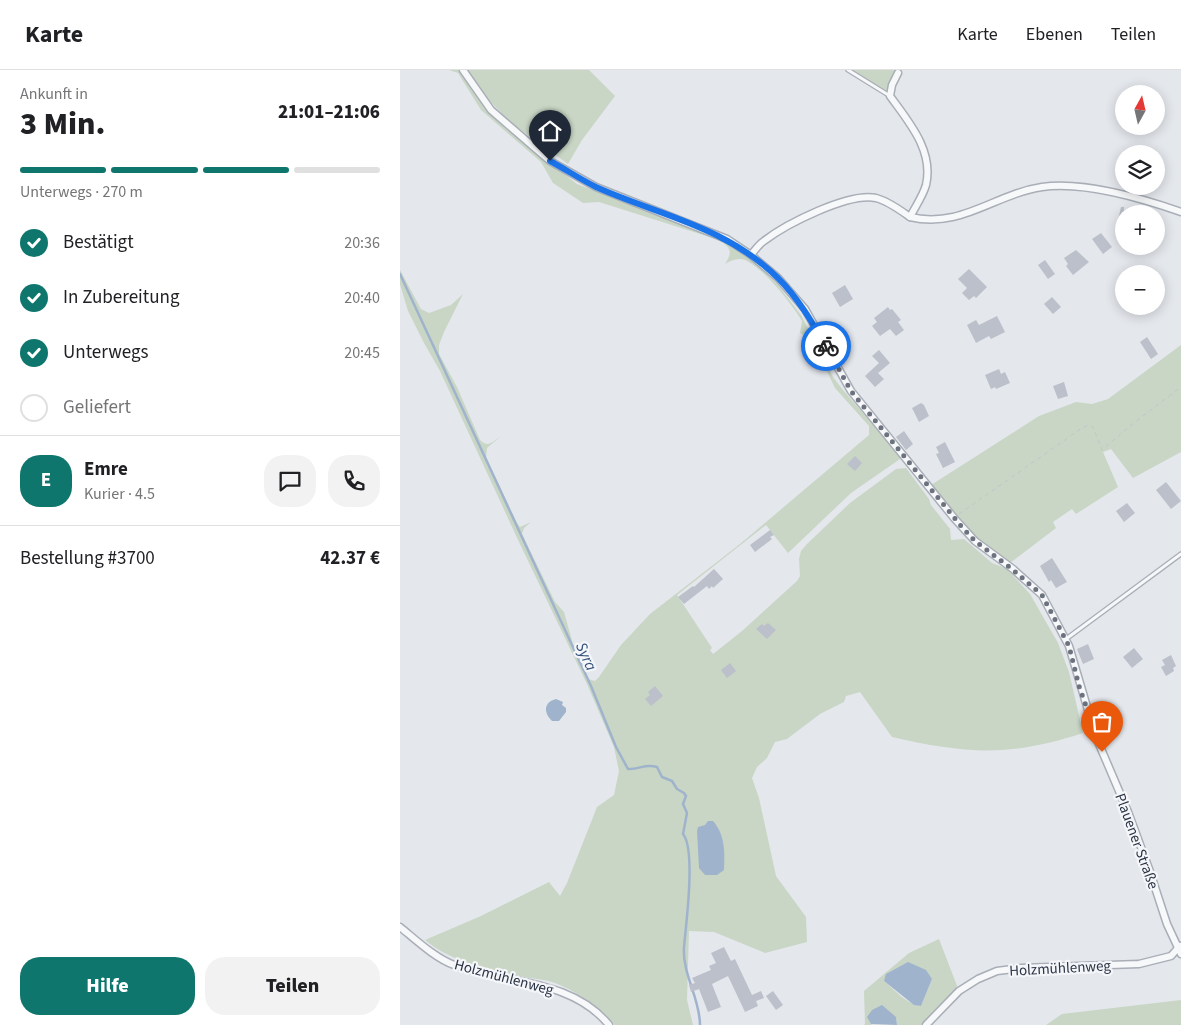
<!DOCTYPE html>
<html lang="de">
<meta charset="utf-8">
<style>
body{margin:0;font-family:"Source Sans 3",sans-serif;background:#f2f2f2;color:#202124;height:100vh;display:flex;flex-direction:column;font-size:19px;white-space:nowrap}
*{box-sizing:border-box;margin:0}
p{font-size:16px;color:#757577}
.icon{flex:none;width:28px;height:28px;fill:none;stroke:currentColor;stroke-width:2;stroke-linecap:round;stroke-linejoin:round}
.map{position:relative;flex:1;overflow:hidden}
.panel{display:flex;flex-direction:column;background:#fff;width:400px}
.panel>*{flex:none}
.needle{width:32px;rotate:8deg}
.buttons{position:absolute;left:715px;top:15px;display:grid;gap:10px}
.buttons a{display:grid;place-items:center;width:50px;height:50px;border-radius:50%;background:#fff;box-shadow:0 2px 12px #0003;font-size:25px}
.pin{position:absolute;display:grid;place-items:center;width:42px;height:42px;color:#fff;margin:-51px -21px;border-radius:50% 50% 50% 0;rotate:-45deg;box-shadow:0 0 5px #0007}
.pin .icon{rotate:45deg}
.courier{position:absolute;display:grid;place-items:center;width:50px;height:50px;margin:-25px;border:4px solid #1a73e8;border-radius:50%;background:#fff;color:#222;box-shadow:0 1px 6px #0007}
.summary em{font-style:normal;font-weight:800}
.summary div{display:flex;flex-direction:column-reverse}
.summary{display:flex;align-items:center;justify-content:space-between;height:85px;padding:0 20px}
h1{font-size:32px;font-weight:800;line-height:38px}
.bar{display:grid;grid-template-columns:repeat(4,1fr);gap:8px 5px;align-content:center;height:60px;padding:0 20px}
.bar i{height:6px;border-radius:4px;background:#e0e0e0}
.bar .current{background:#0f766e}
.bar p{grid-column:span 4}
.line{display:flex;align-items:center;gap:12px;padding:0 20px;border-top:1px solid #e0e0e0}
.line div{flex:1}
.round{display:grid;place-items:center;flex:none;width:52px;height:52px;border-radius:20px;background:#f2f2f2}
ol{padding:0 20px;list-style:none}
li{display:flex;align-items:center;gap:15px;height:55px}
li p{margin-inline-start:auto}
li .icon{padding:5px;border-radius:50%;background:#0f766e;color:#fff;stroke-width:4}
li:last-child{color:#757577}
li i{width:28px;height:28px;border:2px solid #e0e0e0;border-radius:50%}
.button{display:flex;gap:10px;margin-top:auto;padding:10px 20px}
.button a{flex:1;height:58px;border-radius:20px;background:#0f766e;color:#fff;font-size:20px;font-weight:800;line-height:58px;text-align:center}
.button a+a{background:#f2f2f2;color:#202124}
header{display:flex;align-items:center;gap:30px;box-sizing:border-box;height:70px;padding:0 25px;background:#fff;border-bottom:1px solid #e0e0e0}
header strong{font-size:24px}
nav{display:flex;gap:28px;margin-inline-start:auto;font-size:18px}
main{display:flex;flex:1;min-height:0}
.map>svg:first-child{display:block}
</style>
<header>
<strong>Karte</strong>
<nav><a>Karte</a><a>Ebenen</a><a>Teilen</a></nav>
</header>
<main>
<section class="panel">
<div class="summary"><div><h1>3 Min.</h1><p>Ankunft in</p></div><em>21:01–21:06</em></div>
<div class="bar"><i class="current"></i><i class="current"></i><i class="current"></i><i></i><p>Unterwegs · 270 m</p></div>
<ol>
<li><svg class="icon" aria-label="check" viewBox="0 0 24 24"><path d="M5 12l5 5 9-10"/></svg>Bestätigt<p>20:36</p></li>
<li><svg class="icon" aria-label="check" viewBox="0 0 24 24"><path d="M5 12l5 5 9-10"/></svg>In Zubereitung<p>20:40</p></li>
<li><svg class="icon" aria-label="check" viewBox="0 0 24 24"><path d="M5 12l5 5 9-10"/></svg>Unterwegs<p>20:45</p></li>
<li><i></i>Geliefert</li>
</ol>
<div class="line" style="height:90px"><b class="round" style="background:#0f766e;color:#fff">E</b><div><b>Emre</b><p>Kurier · 4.5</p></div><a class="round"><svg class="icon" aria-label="chat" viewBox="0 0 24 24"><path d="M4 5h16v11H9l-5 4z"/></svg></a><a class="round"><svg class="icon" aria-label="phone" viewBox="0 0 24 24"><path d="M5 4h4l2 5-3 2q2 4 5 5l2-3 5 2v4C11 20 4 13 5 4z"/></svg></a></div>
<div class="line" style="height:65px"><div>Bestellung #3700</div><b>42.37 €</b></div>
<div class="button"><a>Hilfe</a><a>Teilen</a></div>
</section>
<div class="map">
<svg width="781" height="955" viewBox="0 0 781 955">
<rect width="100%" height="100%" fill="#e4e7ec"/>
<!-- green -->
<g fill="#c9d6c5" fill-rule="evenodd">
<path d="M49,0H61L82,30L144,88L177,114L317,167L343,183L359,197L377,214L401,245L433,307L443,320L500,386V389L451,423L388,483L366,455L277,525L312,578L310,580L313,584L342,561L397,511L400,506L399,489L401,481L407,474L450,433L496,399L506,398L529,429L531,435L550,459L551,470L564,469L592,493L607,499L630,524L658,573L669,602L683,663C610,687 566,684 492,667L460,622L446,626L444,632L420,644L387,669L375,672L367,688L357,697L352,708L359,728L376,806L406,847L407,872L365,883L314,862L289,861L287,930L293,955H215C199,938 177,921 155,913C147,910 137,909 129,908C93,900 54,894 25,870L81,846L149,812L160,826L167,813L197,737L214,725L219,701L214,677L187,614L119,472L40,301L24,273L8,241L0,214V200L21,239L29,243L51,235L63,224L44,262L39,275V284L57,317L80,370C88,378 92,372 100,367L87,378L86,388L117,453L120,457L131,452L124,458L122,464L155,532L164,542L173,574L188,609L195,611L199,607L221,575L250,544L340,474L469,365V356L435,318L412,270L400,263L402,251C391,233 366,201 347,191C339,187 332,190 325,194C335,179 328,176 316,169L199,132L183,133L153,113L141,92L81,40L58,3Z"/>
<polygon points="68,0 189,0 215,26 182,70 168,94 111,53 86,27"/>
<polygon points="453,0 497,0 488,22"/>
<polygon points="781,275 781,382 733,408 711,379 703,382 718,417 676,444 672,439 653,452 656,458 610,493 578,469 531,415 639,346 676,332 692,334 708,329"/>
<path d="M539,869L559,921L526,955H497L496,947L471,954L472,955H464L465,954L464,921L509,883ZM532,909L521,936C506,934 495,920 484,911Z"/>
<polygon points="781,930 781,955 646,955 662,944"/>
</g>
<!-- water -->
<g fill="#9fb4cc">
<path d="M156,629L163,632L162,635L166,638V642L159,651H152C143,642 144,632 156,629Z"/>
<path d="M308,751H313C325,764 325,783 324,800L317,805H305L299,798L297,761L298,757L305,755Z"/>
<polygon points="508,892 526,900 532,909 521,936 514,935 484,911 486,904"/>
<polygon points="482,935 496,947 497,955 471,954 467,947 472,940"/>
</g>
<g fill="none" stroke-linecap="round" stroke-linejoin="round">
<!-- stream -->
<path stroke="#9fb4cc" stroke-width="2.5" d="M0,204L191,616L216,677L228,699C239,700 245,693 257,697L262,707L272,711L277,719L284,723L286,726L283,734L287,743L283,764C296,780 286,854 284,877C282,904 300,928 300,955"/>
</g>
<!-- building -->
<g fill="#bbc0ca">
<polygon points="721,137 724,137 723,160 716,159"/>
<polygon points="701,163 712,177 703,184 692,169"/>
<polygon points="676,180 689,192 673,205 666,196 668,194 664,188"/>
<polygon points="645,190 655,204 648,209 638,195"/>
<polygon points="569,199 587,217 576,228 574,226 569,230 562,223 567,218 558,209"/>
<polygon points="445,215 453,229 440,237 432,223"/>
<polygon points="652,227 661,237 653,244 644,234"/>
<polygon points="488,237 490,240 492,239 501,250 498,252 504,260 496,266 490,259 480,266 472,256 477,252 474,248"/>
<polygon points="597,246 605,262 591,269 589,266 576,273 567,255 576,250 579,255"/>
<polygon points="747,267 758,284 751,289 740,272"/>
<polygon points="479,280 490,293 478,303 484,309 475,317 465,306 479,293 472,286"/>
<polygon points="599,299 601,304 605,302 610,313 596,319 595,317 591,319 585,305"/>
<polygon points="664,312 668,326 658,329 653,316"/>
<polygon points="521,333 524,335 529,346 519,352 512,338"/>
<polygon points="504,361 513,374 506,380 496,367"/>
<polygon points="545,372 555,392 543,398 536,384 539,383 536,377"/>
<polygon points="455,386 462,393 455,401 447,394"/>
<polygon points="766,412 781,431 771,439 756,420"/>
<polygon points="727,433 735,443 724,452 716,441"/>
<polygon points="370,460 374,465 370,467 372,469 355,482 350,475"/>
<polygon points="652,488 667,512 656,518 651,510 649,512 640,496"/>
<polygon points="314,499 323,509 313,518 312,516 309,519 307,516 284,534 278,527 293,516 294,517"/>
<polygon points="368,553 376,560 367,569 356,559 362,554 364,556"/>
<polygon points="688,574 694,589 683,594 677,579"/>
<polygon points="734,578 743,589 732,598 723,587"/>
<polygon points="771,585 776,596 773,598 774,601 766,606 761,597 765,595 762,590"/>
<polygon points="330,593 336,601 327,608 321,600"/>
<polygon points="255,616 263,626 251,636 245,629 250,625 248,622"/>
<polygon points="324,877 331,891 335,889 352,925 361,921 364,928 356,931 358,936 345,942 328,906 312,914 321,937 308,942 299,919 291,922 289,915 295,913 292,908 311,900 309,896 316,893 311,883"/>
<polygon points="373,921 383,935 376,940 366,926"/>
</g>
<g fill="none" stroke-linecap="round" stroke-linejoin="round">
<!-- lane casing -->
<g stroke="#a9aeb7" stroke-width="5.5">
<g id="lane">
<polyline points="448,0 490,26"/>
<polyline points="666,569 781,484"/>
</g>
</g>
<!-- street casing -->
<g stroke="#a9aeb7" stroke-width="9">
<g id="street">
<polyline points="63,0 91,40 150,91 196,117 327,169 351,185 378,208 405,239 451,321 554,448 575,471 613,499 642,525 669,576 696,667 728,742 749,799 767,854 781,884"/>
<path d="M510,147C561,159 595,124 642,117C684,111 741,128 781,142"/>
<path d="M351,185C355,180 359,174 364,171C386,154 449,122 476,128C488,131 500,140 510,147C515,137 523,126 526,115C534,81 509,52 490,26L492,15L498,3"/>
<path d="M0,857C16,870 35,888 54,895C105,914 171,908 209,955"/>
<polyline points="526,955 559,921 578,909 597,901 621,898 739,894 771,886 780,876"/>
</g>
</g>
<!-- path -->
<polyline stroke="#c2c5cb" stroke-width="1" stroke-dasharray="4 4" stroke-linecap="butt" points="559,444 682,358 688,355 693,357 702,380 730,356 781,317"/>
<!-- lane -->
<use href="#lane" stroke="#f7f8fa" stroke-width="3"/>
<!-- street -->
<use href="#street" stroke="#f7f8fa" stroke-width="6"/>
</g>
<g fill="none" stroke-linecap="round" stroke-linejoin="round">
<!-- done -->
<polyline stroke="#6c737f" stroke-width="5" stroke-dasharray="0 9" points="426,276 451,321 561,456 575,471 612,499 642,525 669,576 679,616 702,682"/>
<!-- route -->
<path stroke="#1a73e8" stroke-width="6" d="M150,91C165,99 180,109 196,117C261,146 325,156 378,208C398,228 412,252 426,276"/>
</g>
<g text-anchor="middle" stroke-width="4.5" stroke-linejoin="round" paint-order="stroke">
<!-- street labels -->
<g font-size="15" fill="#2b3445" stroke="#f4f6f9">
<text transform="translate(737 771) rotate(70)" y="5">Plauener Straße</text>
<text transform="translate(660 898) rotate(-3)" y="5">Holzmühlenweg</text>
<text transform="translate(104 907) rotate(15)" y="5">Holzmühlenweg</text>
</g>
<!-- water labels -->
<g font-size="16" font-style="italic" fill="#34527a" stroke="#f4f6f9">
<text transform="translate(187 586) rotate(65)" y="6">Syra</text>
</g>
</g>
</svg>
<div class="buttons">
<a><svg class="needle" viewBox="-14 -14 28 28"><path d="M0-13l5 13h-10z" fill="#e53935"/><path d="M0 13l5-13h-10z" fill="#757577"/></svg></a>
<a><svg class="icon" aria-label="layers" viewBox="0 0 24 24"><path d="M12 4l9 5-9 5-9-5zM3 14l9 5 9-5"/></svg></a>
<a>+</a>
<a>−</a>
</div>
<div class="pin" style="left:702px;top:682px;background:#ea580c"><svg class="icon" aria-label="bag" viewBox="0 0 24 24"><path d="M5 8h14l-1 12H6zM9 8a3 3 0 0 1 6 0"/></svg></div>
<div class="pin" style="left:150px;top:91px;background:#1f2937"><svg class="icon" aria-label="home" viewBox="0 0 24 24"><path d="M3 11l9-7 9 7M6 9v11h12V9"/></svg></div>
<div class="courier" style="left:426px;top:276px"><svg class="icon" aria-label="bike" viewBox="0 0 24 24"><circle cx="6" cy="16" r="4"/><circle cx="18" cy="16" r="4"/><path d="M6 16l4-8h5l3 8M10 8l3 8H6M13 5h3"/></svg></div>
</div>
</main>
